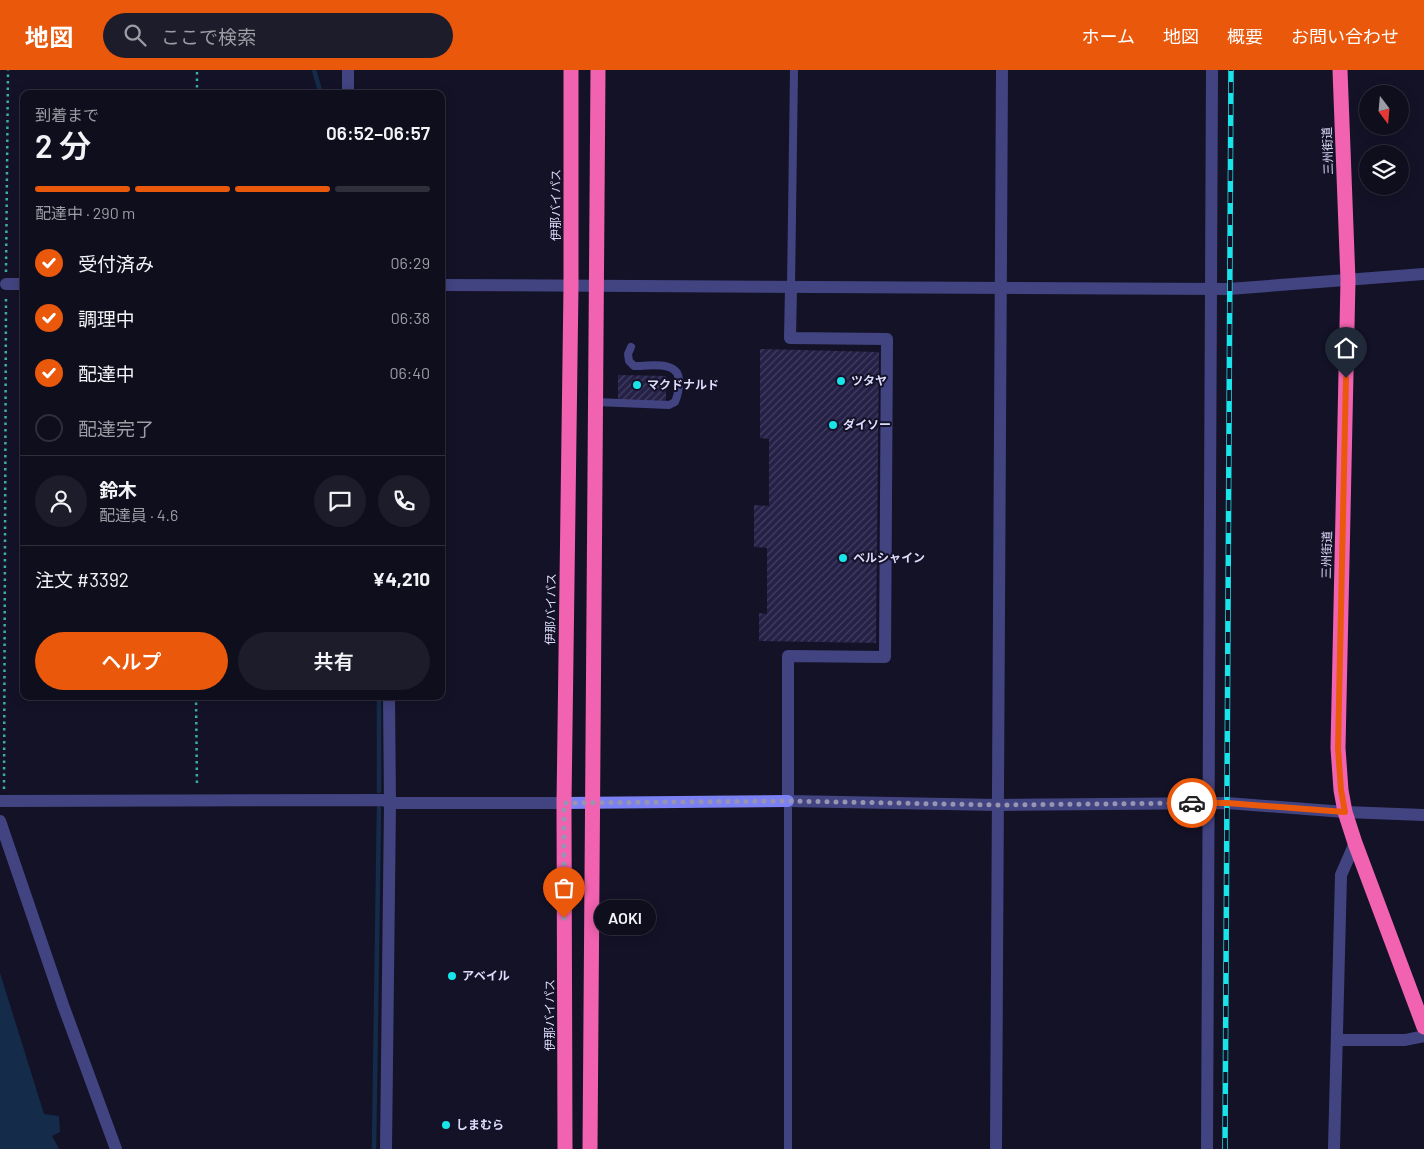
<!DOCTYPE html>
<html lang="ja">
<meta charset="utf-8">
<style>
body{margin:0;font-family:Barlow,"Noto Sans JP",sans-serif;background:#1d1c2a;color:#f1f3f6;height:100vh;display:flex;flex-direction:column;font-size:19px;white-space:nowrap}
*{box-sizing:border-box;margin:0}
p{font-size:16px;color:#9b9ca4}
.icon{flex:none;width:28px;height:28px;fill:none;stroke:currentColor;stroke-width:2;stroke-linecap:round;stroke-linejoin:round}
.map{position:relative;flex:1;overflow:hidden}
.panel{position:absolute;left:20px;top:20px;width:425px;height:610px;display:flex;flex-direction:column;background:#0f0e1d;border-radius:10px;box-shadow:0 2px 12px #0003,0 0 0 1px #2f2e3b}
.panel>*{flex:none}
.needle{width:32px;rotate:164deg}
.fabs{position:absolute;left:1359px;top:15px;display:grid;gap:10px}
.fabs a{display:grid;place-items:center;width:50px;height:50px;border-radius:50%;background:#0f0e1d;box-shadow:0 2px 12px #0003,0 0 0 1px #2f2e3b;font-size:25px}
.pin{position:absolute;display:grid;place-items:center;width:42px;height:42px;color:#fff;margin:-51px -21px;border-radius:50% 50% 50% 0;rotate:-45deg;box-shadow:0 0 5px #0007}
.pin .icon{rotate:45deg}
.courier{position:absolute;display:grid;place-items:center;width:50px;height:50px;margin:-25px;border:4px solid #ea580c;border-radius:50%;background:#fff;color:#222;box-shadow:0 1px 6px #0007}
.bubble{position:absolute;height:35px;border-radius:18px;background:#0f0e1d;box-shadow:0 2px 12px #0003,0 0 0 1px #2f2e3b;font-size:16px;font-weight:600;line-height:35px;text-align:center}
.head em{font-style:normal;font-weight:600}
.head div{display:flex;flex-direction:column-reverse}
.head{display:flex;align-items:center;justify-content:space-between;height:85px;padding:0 15px}
h1{font-size:32px;font-weight:600;line-height:38px}
.bar{display:grid;grid-template-columns:repeat(4,1fr);gap:8px 5px;align-content:center;height:60px;padding:0 15px}
.bar i{height:6px;border-radius:4px;background:#2f2e3b}
.bar .current{background:#ea580c}
.bar p{grid-column:span 4}
.line{display:flex;align-items:center;gap:12px;padding:0 15px;border-top:1px solid #2f2e3b}
.line div{flex:1}
.round{display:grid;place-items:center;flex:none;width:52px;height:52px;border-radius:26px;background:#1d1c2a}
ol{padding:0 15px;list-style:none}
li{display:flex;align-items:center;gap:15px;height:55px}
li p{margin-inline-start:auto}
li .icon{padding:5px;border-radius:50%;background:#ea580c;color:#fff;stroke-width:4}
li:last-child{color:#9b9ca4}
li i{width:28px;height:28px;border:2px solid #2f2e3b;border-radius:50%}
.primary-button{display:flex;gap:10px;margin-top:auto;padding:10px 15px}
.primary-button a{flex:1;height:58px;border-radius:30px;background:#ea580c;color:#fff;font-size:20px;font-weight:600;line-height:58px;text-align:center}
.primary-button a+a{background:#1d1c2a;color:#f1f3f6}
header{display:flex;align-items:center;gap:30px;box-sizing:border-box;height:70px;padding:0 25px;background:#ea580c;color:#fff}
header strong{font-size:24px}
nav{display:flex;gap:28px;margin-inline-start:auto;font-size:18px}
.search{width:350px;height:45px;background:#1d1c2a;display:flex;align-items:center;gap:12px;box-sizing:border-box;padding:0 18px;border-radius:28px;color:#9b9ca4;font-size:19px}
.map>svg:first-child{display:block}
</style>
<header>
<strong>地図</strong>
<div class="search"><svg class="icon" aria-label="search" viewBox="0 0 24 24"><circle cx="10" cy="10" r="6"/><path d="M15 15l6 6"/></svg>ここで検索</div>
<nav><a>ホーム</a><a>地図</a><a>概要</a><a>お問い合わせ</a></nav>
</header>
<div class="map">
<svg width="1424" height="1079" viewBox="0 0 1424 1079">
<defs>
<pattern id="building-hatch" width="6" height="6" patternUnits="userSpaceOnUse" patternTransform="scale(1.25)"><rect width="6" height="6" fill="#252046"/><path d="M-1 1l2-2M0 6l6-6M5 7l2-2" fill="none" stroke="#444062"/></pattern>
</defs>
<rect width="100%" height="100%" fill="#141227"/>
<!-- water -->
<polygon fill="#142c4a" points="0,896 0,903 44,1044 59,1046 60,1062 52,1066 59,1079 0,1079"/>
<g fill="none" stroke-linecap="round" stroke-linejoin="round">
<!-- stream -->
<g stroke="#142c4a" stroke-width="4.5">
<polyline points="314,0 321,24"/>
<polyline points="379,721 379,626"/>
<polyline points="374,1079 379,738"/>
</g>
</g>
<!-- building -->
<g fill="url(#building-hatch)">
<polygon points="760,279 879,282 876,573 759,571 759,543 767,544 767,478 754,477 754,435 769,436 769,369 760,368"/>
<polygon points="618,305 666,306 666,335 618,330"/>
</g>
<g fill="none" stroke-linecap="round" stroke-linejoin="round">
<!-- path -->
<g stroke="#3bb0a1" stroke-width="2.5" stroke-dasharray="2.5 4" stroke-linecap="butt">
<polyline points="197,24 197,0"/>
<polyline points="6,202 8,0"/>
<polyline points="196,626 197,717"/>
<polyline points="4,719 6,227"/>
</g>
<!-- lane -->
<g stroke="#424482" stroke-width="8">
<polyline points="791,218 794,0"/>
<path d="M596,332L669,335L675,332C678,325 679,320 679,312C680,290 650,296 634,296L629,291L628,284L631,277"/>
<polyline points="788,731 788,1079"/>
</g>
<!-- street -->
<g stroke="#424482" stroke-width="12">
<polyline points="348,24 348,0"/>
<polyline points="6,214 24,214"/>
<polyline points="441,215 1229,219 1424,204"/>
<polyline points="791,218 790,268 887,269 885,587 788,586 788,731 999,735 1227,733 1345,742 1424,745"/>
<polyline points="0,731 383,730 390,733 564,733"/>
<polyline points="0,751 63,935 116,1079"/>
<polyline points="1337,970 1405,970 1424,966"/>
<polyline points="386,1079 390,733 389,626"/>
<polyline points="996,1079 1002,0"/>
<polyline points="1207,1079 1212,0"/>
<polyline points="1334,1079 1341,805 1355,773"/>
</g>
<!-- secondary -->
<polyline stroke="#7b81f3" stroke-width="12" points="564,733 788,731"/>
<!-- highway -->
<g stroke="#f162b0" stroke-width="15">
<polyline points="1340,0 1348,210 1338,678 1341,720 1345,742 1355,773 1424,957"/>
<polyline points="565,1079 564,733 571,216 571,0"/>
<polyline points="590,1079 598,0"/>
</g>
<!-- rail casing -->
<g stroke="#19e4ea" stroke-width="5.5">
<polyline id="rail" points="1225,1079 1231,0"/>
</g>
<!-- rail -->
<use href="#rail" stroke="#141227" stroke-width="4" stroke-dasharray="11" stroke-linecap="butt"/>
</g>
<g fill="none" stroke-linecap="round" stroke-linejoin="round">
<!-- done -->
<polyline stroke="#9795b1" stroke-width="5" stroke-dasharray="0 9" points="564,848 564,733 788,731 998,735 1192,733"/>
<!-- route -->
<polyline stroke="#ea580c" stroke-width="6" points="1192,733 1227,733 1345,742 1341,720 1338,678 1346,308"/>
</g>
<!-- markers -->
<g fill="#19e4ea" stroke="#141227" stroke-width="2">
<circle cx="841" cy="311" r="5"/>
<circle cx="637" cy="315" r="5"/>
<circle cx="833" cy="355" r="5"/>
<circle cx="843" cy="488" r="5"/>
<circle cx="452" cy="906" r="5"/>
<circle cx="446" cy="1055" r="5"/>
</g>
<g text-anchor="middle" stroke-width="4" stroke-linejoin="round" paint-order="stroke">
<!-- street labels -->
<g font-size="12" fill="#dddcfc" stroke="#141227">
<text transform="translate(1328 81) rotate(-92)" y="4">三州街道</text>
<text transform="translate(556 135) rotate(-90)" y="4">伊那バイパス</text>
<text transform="translate(1327 485) rotate(-89)" y="4">三州街道</text>
<text transform="translate(551 539) rotate(-89)" y="4">伊那バイパス</text>
<text transform="translate(550 945) rotate(-90)" y="4">伊那バイパス</text>
</g>
<!-- poi labels -->
<g font-size="12" font-weight="bold" fill="#dddcfc" stroke="#141227" text-anchor="start">
<text x="851" y="315">ツタヤ</text>
<text x="647" y="319">マクドナルド</text>
<text x="843" y="359">ダイソー</text>
<text x="853" y="492">ベルシャイン</text>
<text x="462" y="910">アベイル</text>
<text x="456" y="1059">しまむら</text>
</g>
</g>
</svg>
<div class="fabs">
<a><svg class="needle" viewBox="-14 -14 28 28"><path d="M0-13l5 13h-10z" fill="#e53935"/><path d="M0 13l5-13h-10z" fill="#9b9ca4"/></svg></a>
<a><svg class="icon" aria-label="layers" viewBox="0 0 24 24"><path d="M12 4l9 5-9 5-9-5zM3 14l9 5 9-5"/></svg></a>
</div>
<div class="pin" style="left:564px;top:848px;background:#ea580c"><svg class="icon" aria-label="bag" viewBox="0 0 24 24"><path d="M5 8h14l-1 12H6zM9 8a3 3 0 0 1 6 0"/></svg></div>
<div class="pin" style="left:1346px;top:308px;background:#1f2937"><svg class="icon" aria-label="home" viewBox="0 0 24 24"><path d="M3 11l9-7 9 7M6 9v11h12V9"/></svg></div>
<div class="courier" style="left:1192px;top:733px"><svg class="icon" aria-label="car" viewBox="0 0 24 24"><path d="M5 17H2v-5l4-1 3-4h7l3 4 3 1v5h-3M9 17h6M6 11h13"/><circle cx="7" cy="17" r="2"/><circle cx="17" cy="17" r="2"/></svg></div>
<div class="bubble" style="left:594px;top:830px;width:62px">AOKI</div>
<section class="panel">
<div class="head"><div><h1>2 分</h1><p>到着まで</p></div><em>06:52–06:57</em></div>
<div class="bar"><i class="current"></i><i class="current"></i><i class="current"></i><i></i><p>配達中 · 290 m</p></div>
<ol>
<li><svg class="icon" aria-label="check" viewBox="0 0 24 24"><path d="M5 12l5 5 9-10"/></svg>受付済み<p>06:29</p></li>
<li><svg class="icon" aria-label="check" viewBox="0 0 24 24"><path d="M5 12l5 5 9-10"/></svg>調理中<p>06:38</p></li>
<li><svg class="icon" aria-label="check" viewBox="0 0 24 24"><path d="M5 12l5 5 9-10"/></svg>配達中<p>06:40</p></li>
<li><i></i>配達完了</li>
</ol>
<div class="line" style="height:90px"><a class="round"><svg class="icon" aria-label="person" viewBox="0 0 24 24"><circle cx="12" cy="8" r="4"/><path d="M4 21q1-7 8-7t8 7"/></svg></a><div><b>鈴木</b><p>配達員 · 4.6</p></div><a class="round"><svg class="icon" aria-label="chat" viewBox="0 0 24 24"><path d="M4 5h16v11H9l-5 4z"/></svg></a><a class="round"><svg class="icon" aria-label="phone" viewBox="0 0 24 24"><path d="M5 4h4l2 5-3 2q2 4 5 5l2-3 5 2v4C11 20 4 13 5 4z"/></svg></a></div>
<div class="line" style="height:65px"><div>注文 #3392</div><b>¥4,210</b></div>
<div class="primary-button"><a>ヘルプ</a><a>共有</a></div>
</section>
</div>
